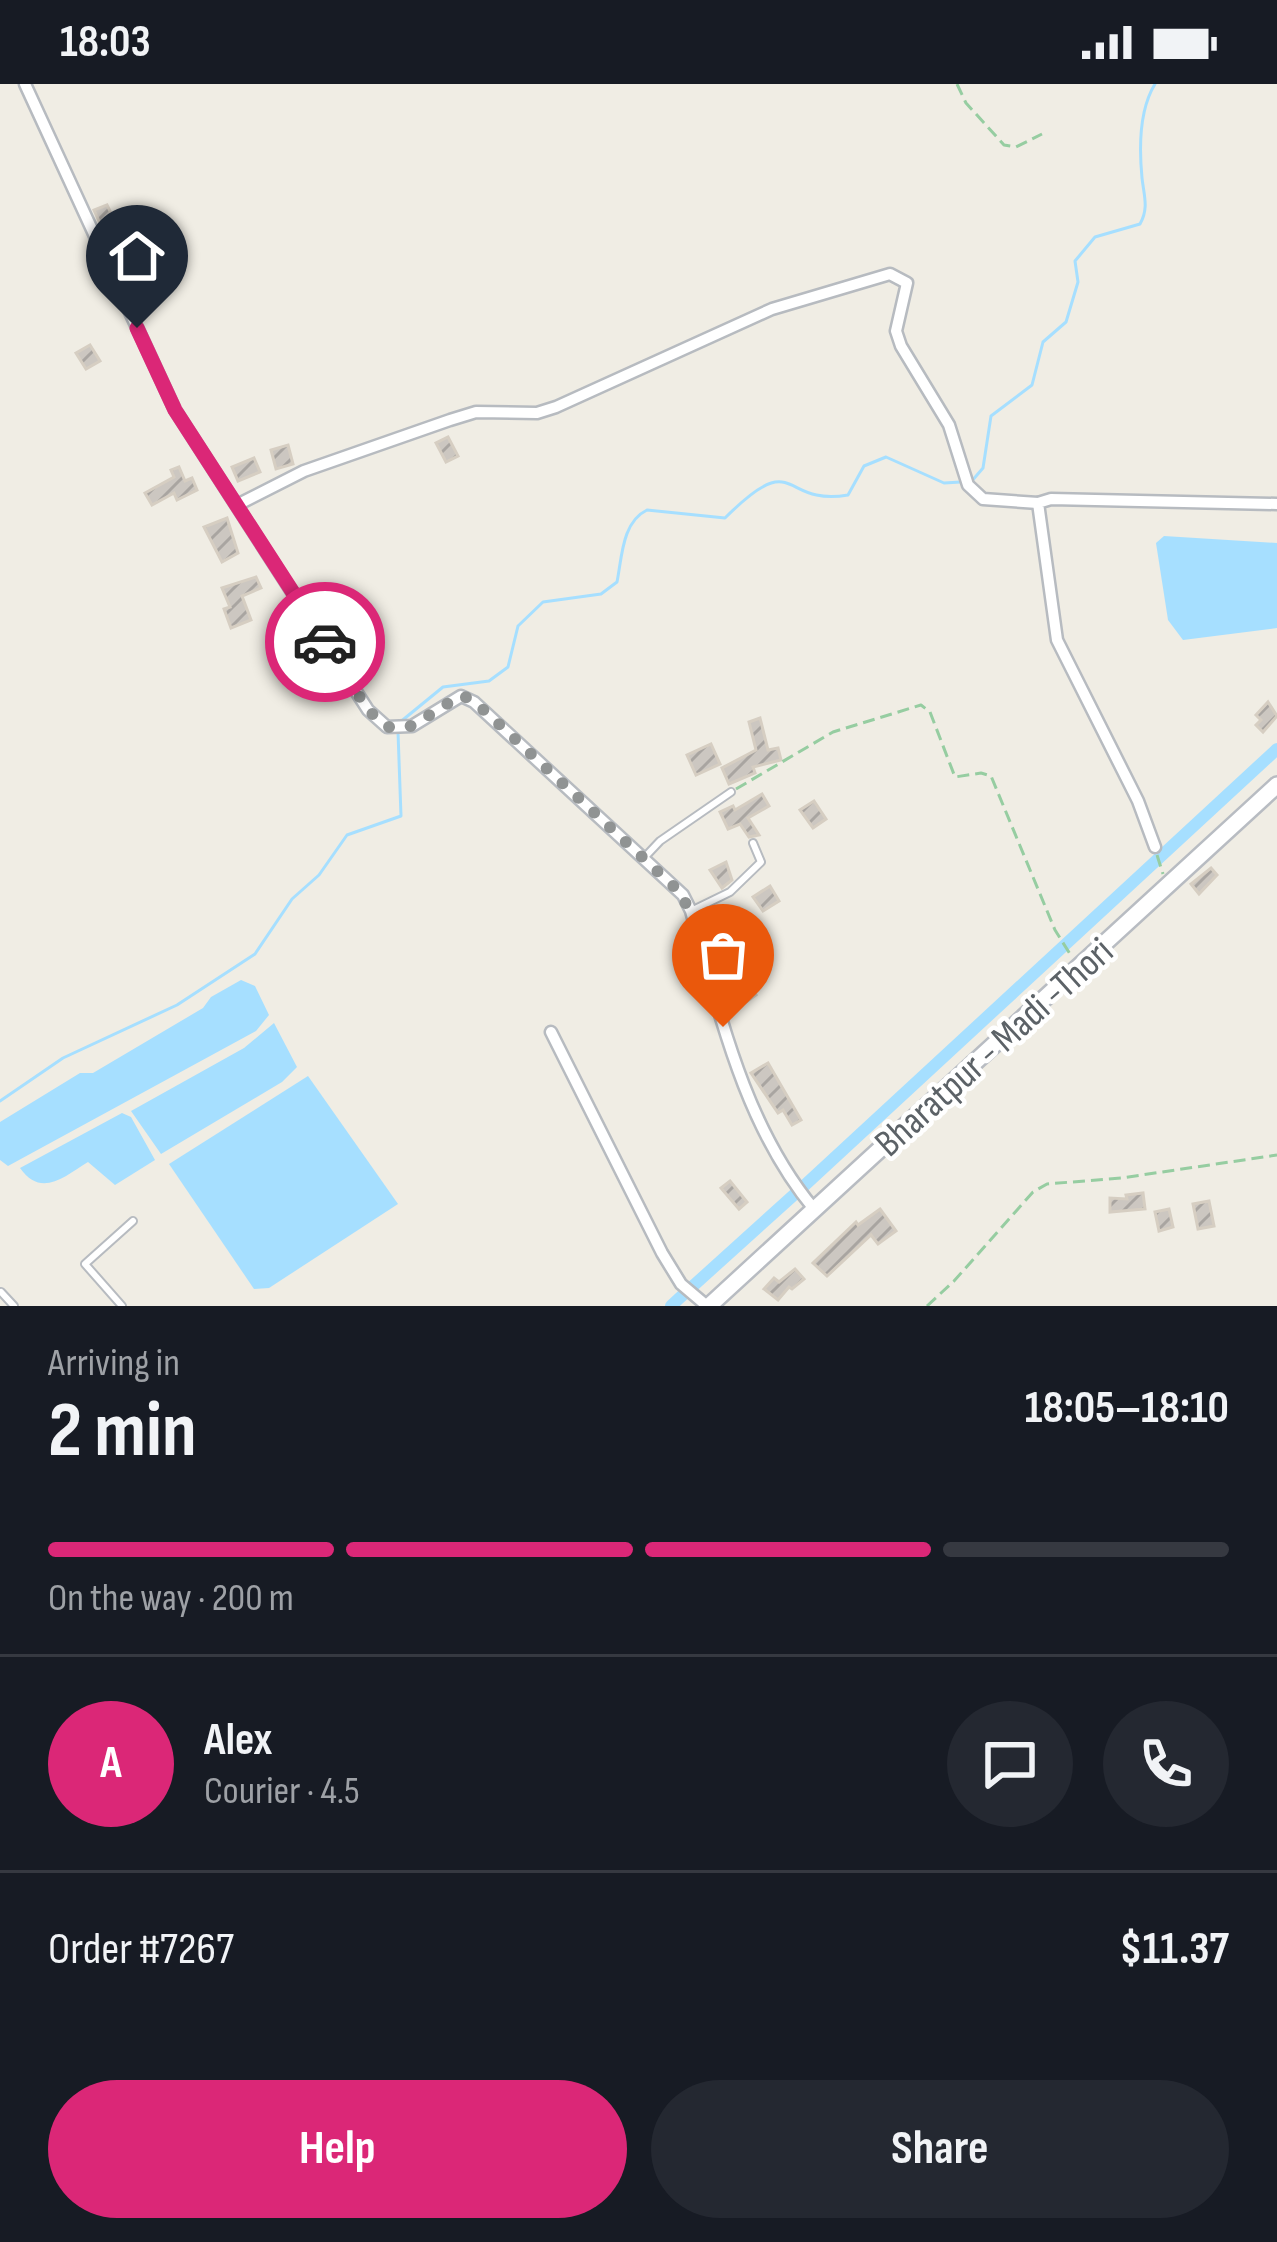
<!DOCTYPE html>
<meta charset="utf-8">
<style>
body{margin:0;font-family:"Sofia Sans Condensed",sans-serif;background:#242831;color:#f1f3f6;height:100vh;display:flex;flex-direction:column;font-size:45px;white-space:nowrap}
*{box-sizing:border-box;margin:0}
p{font-size:39px;color:#9ea1a6}
.icon{flex:none;width:66px;height:66px;fill:none;stroke:currentColor;stroke-width:2;stroke-linecap:round;stroke-linejoin:round}
.map{position:relative;height:1222px;overflow:hidden}
.sheet{display:flex;flex-direction:column;background:#171b24;flex:1}
.sheet>*{flex:none}
.pin{position:absolute;display:grid;place-items:center;width:102px;height:102px;color:#fff;margin:-123px -51px;border-radius:50% 50% 50% 0;rotate:-45deg;box-shadow:0 0 12px #0007}
.pin .icon{rotate:45deg}
.courier{position:absolute;display:grid;place-items:center;width:120px;height:120px;margin:-60px;border:9px solid #db2777;border-radius:50%;background:#fff;color:#222;box-shadow:0 3px 15px #0007}
.summary em{font-style:normal;font-weight:700}
.summary div{display:flex;flex-direction:column-reverse}
.summary{display:flex;align-items:center;justify-content:space-between;height:204px;padding:0 48px}
h1{font-size:78px;font-weight:700;line-height:90px}
.bar{display:grid;grid-template-columns:repeat(4,1fr);gap:18px 12px;align-content:center;height:144px;padding:0 48px}
.bar i{height:15px;border-radius:9px;background:#363941}
.bar .current{background:#db2777}
.bar p{grid-column:span 4}
.line{display:flex;align-items:center;gap:30px;padding:0 48px;border-top:3px solid #363941}
.line div{flex:1}
.round{display:grid;place-items:center;flex:none;width:126px;height:126px;border-radius:63px;background:#242831}
.action{display:flex;gap:24px;margin-top:auto;padding:24px 48px}
.action a{flex:1;height:138px;border-radius:72px;background:#db2777;color:#fff;font-size:48px;font-weight:700;line-height:138px;text-align:center}
.action a+a{background:#242831;color:#f1f3f6}
.status{display:flex;justify-content:space-between;align-items:center;height:84px;padding:0 60px;background:#171b24;direction:ltr}
.status svg{height:33px;fill:currentColor}
.map>svg:first-child{display:block}
</style>
<div class="status"><b>18:03</b><svg viewBox="0 0 49 12"><path d="M0 12V9h3v3zM5 12V6h3v6zM10 12V3h3v9zM15 12V0h3v12zM26 1h20v11H26zM47 4h2v5h-2z"/></svg></div>
<div class="map">
<svg width="1277" height="1222" viewBox="0 0 1277 1222">
<defs>
<pattern id="building-hatch" width="6" height="6" patternUnits="userSpaceOnUse" patternTransform="scale(3)"><rect width="6" height="6" fill="#ccc7c1"/><path d="M-1 1l2-2M0 6l6-6M5 7l2-2" fill="none" stroke="#a9a5a1"/></pattern>
</defs>
<rect width="100%" height="100%" fill="#f0ede4"/>
<!-- water -->
<g fill="#a6dfff">
<polygon points="1164,452 1277,459 1277,544 1183,556 1168,536 1156,459"/>
<polygon points="241,896 255,902 269,931 256,947 8,1082 0,1076 0,1038 80,989 93,989 203,924 211,913"/>
<polygon points="274,939 297,983 282,998 161,1070 131,1027 244,964"/>
<polygon points="308,992 398,1120 269,1204 254,1205 169,1080"/>
<path d="M122,1029L131,1033L155,1076L115,1101L88,1078C64,1093 41,1114 20,1084Z"/>
</g>
<g fill="none" stroke-linecap="round" stroke-linejoin="round">
<!-- stream -->
<g stroke="#a6dfff" stroke-width="3">
<path d="M971,398L983,384L991,332L1032,301L1043,258L1066,238L1078,198L1075,177L1095,153L1140,140C1149,124 1144,112 1142,94C1139,63 1139,26 1155,0"/>
<path d="M399,639L443,603L489,597L508,583L518,542L543,518L601,510L617,498C622,473 622,438 647,426L725,434C798,361 780,423 848,411L864,382L886,373L944,399L961,398"/>
<polyline points="0,1017 63,974 177,921 255,870 292,815 319,791 347,751 401,732 398,648"/>
</g>
<!-- canal -->
<g stroke="#a6dfff" stroke-width="12">
<polyline points="805,1101 1277,665"/>
<polyline points="693,1202 796,1109"/>
<polyline points="671,1222 685,1209"/>
</g>
</g>
<!-- building -->
<g fill="url(#building-hatch)" stroke="#d6cec2" stroke-width="3">
<polygon points="107,121 116,139 103,146 94,126"/>
<polygon points="90,261 100,277 86,285 76,269"/>
<polygon points="448,353 458,372 446,378 436,359"/>
<polygon points="288,361 293,380 276,385 271,366"/>
<polygon points="254,374 260,388 238,397 232,383"/>
<polygon points="179,383 185,397 192,394 197,406 177,416 174,409 152,421 145,409 174,393 171,386"/>
<polygon points="227,434 238,469 222,478 204,443"/>
<polygon points="256,493 261,504 242,512 251,536 231,544 224,525 230,523 222,504"/>
<polygon points="1268,618 1277,632 1263,648 1256,641 1261,636 1256,631"/>
<polygon points="760,634 768,666 778,664 781,676 753,683 755,689 729,700 722,684 756,666 749,638"/>
<polygon points="711,660 720,680 696,691 687,671"/>
<polygon points="762,710 769,722 748,734 759,751 749,753 740,740 728,745 720,728 733,722 735,726"/>
<polygon points="814,717 826,735 813,744 800,726"/>
<polygon points="726,778 732,796 722,804 710,786"/>
<polygon points="1211,784 1217,791 1199,810 1191,800"/>
<polygon points="770,802 779,817 763,827 753,813"/>
<polygon points="736,862 749,880 739,888 756,911 735,926 726,913 737,905 716,877"/>
<polygon points="768,979 801,1036 792,1041 783,1026 778,1029 751,989"/>
<polygon points="730,1097 747,1118 739,1125 721,1104"/>
<polygon points="1143,1109 1145,1125 1110,1128 1110,1114 1127,1115 1126,1111"/>
<polygon points="1209,1117 1214,1142 1198,1145 1193,1120"/>
<polygon points="880,1125 896,1147 878,1160 871,1151 827,1192 813,1179 856,1138 858,1141"/>
<polygon points="1169,1125 1173,1143 1159,1147 1155,1128"/>
<polygon points="795,1185 804,1195 792,1205 789,1203 778,1216 764,1205 774,1194 779,1198"/>
</g>
<g fill="none" stroke-linecap="round" stroke-linejoin="round">
<!-- lane casing -->
<g stroke="#b7bbc0" stroke-width="10">
<g id="lane">
<polyline points="644,774 660,757 731,708"/>
<polyline points="691,827 730,808 761,778 753,759"/>
<polyline points="1,1208 14,1222"/>
<polyline points="122,1222 85,1180 133,1137"/>
</g>
</g>
<!-- street casing -->
<g stroke="#b7bbc0" stroke-width="15">
<g id="street">
<path d="M25,0L175,326L368,626L387,643L412,642L461,612L474,618L683,811L691,827C720,930 744,1041 814,1125"/>
<polyline points="237,421 304,387 450,336 476,328 537,329 556,323 772,225 890,190 907,199 896,247 901,262 949,341 968,401 983,415 1038,419"/>
<polyline points="1155,763 1138,717 1057,556 1038,419 1051,415 1277,420"/>
<polyline points="551,948 662,1169 681,1200 707,1222"/>
</g>
</g>
<!-- secondary casing -->
<g stroke="#b8bcc2" stroke-width="20">
<polyline id="secondary" points="709,1222 1277,701"/>
</g>
<!-- path -->
<g stroke="#96cda1" stroke-width="3" stroke-dasharray="12 6" stroke-linecap="butt">
<polyline points="957,0 966,19 1004,61 1016,63 1042,50"/>
<polyline points="736,705 833,648 921,621 930,628 955,693 981,689 991,692 1055,846 1070,870"/>
<polyline points="1157,771 1163,790"/>
<polyline points="927,1222 954,1197 1033,1108 1047,1100 1121,1094 1277,1071"/>
</g>
<!-- lane -->
<use href="#lane" stroke="#fff" stroke-width="6"/>
<!-- street -->
<use href="#street" stroke="#fff" stroke-width="10"/>
<!-- secondary -->
<use href="#secondary" stroke="#fff" stroke-width="15"/>
</g>
<g fill="none" stroke-linecap="round" stroke-linejoin="round">
<!-- done -->
<polyline stroke="#909393" stroke-width="12" stroke-dasharray="0 21.6" points="325,558 368,626 387,643 412,642 461,611 474,617 683,811 723,943"/>
<!-- route -->
<polyline stroke="#db2777" stroke-width="15" points="137,244 175,326 325,558"/>
</g>
<g text-anchor="middle" stroke-width="9" stroke-linejoin="round" paint-order="stroke">
<!-- street labels -->
<g font-size="39" fill="#5c6267" stroke="#fff">
<text transform="translate(993 962) rotate(-42)" y="14">Bharatpur - Madi -Thori</text>
</g>
</g>
</svg>
<div class="pin" style="left:723px;top:943px;background:#ea580c"><svg class="icon" aria-label="bag" viewBox="0 0 24 24"><path d="M5 8h14l-1 12H6zM9 8a3 3 0 0 1 6 0"/></svg></div>
<div class="pin" style="left:137px;top:244px;background:#1f2937"><svg class="icon" aria-label="home" viewBox="0 0 24 24"><path d="M3 11l9-7 9 7M6 9v11h12V9"/></svg></div>
<div class="courier" style="left:325px;top:558px"><svg class="icon" aria-label="car" viewBox="0 0 24 24"><path d="M5 17H2v-5l4-1 3-4h7l3 4 3 1v5h-3M9 17h6M6 11h13"/><circle cx="7" cy="17" r="2"/><circle cx="17" cy="17" r="2"/></svg></div>
</div>
<section class="sheet">
<div class="summary"><div><h1>2 min</h1><p>Arriving in</p></div><em>18:05–18:10</em></div>
<div class="bar"><i class="current"></i><i class="current"></i><i class="current"></i><i></i><p>On the way · 200 m</p></div>
<div class="line" style="height:216px"><b class="round" style="background:#db2777;color:#fff">A</b><div><b>Alex</b><p>Courier · 4.5</p></div><a class="round"><svg class="icon" aria-label="chat" viewBox="0 0 24 24"><path d="M4 5h16v11H9l-5 4z"/></svg></a><a class="round"><svg class="icon" aria-label="phone" viewBox="0 0 24 24"><path d="M5 4h4l2 5-3 2q2 4 5 5l2-3 5 2v4C11 20 4 13 5 4z"/></svg></a></div>
<div class="line" style="height:156px"><div>Order #7267</div><b>$11.37</b></div>
<div class="action"><a>Help</a><a>Share</a></div>
</section>
